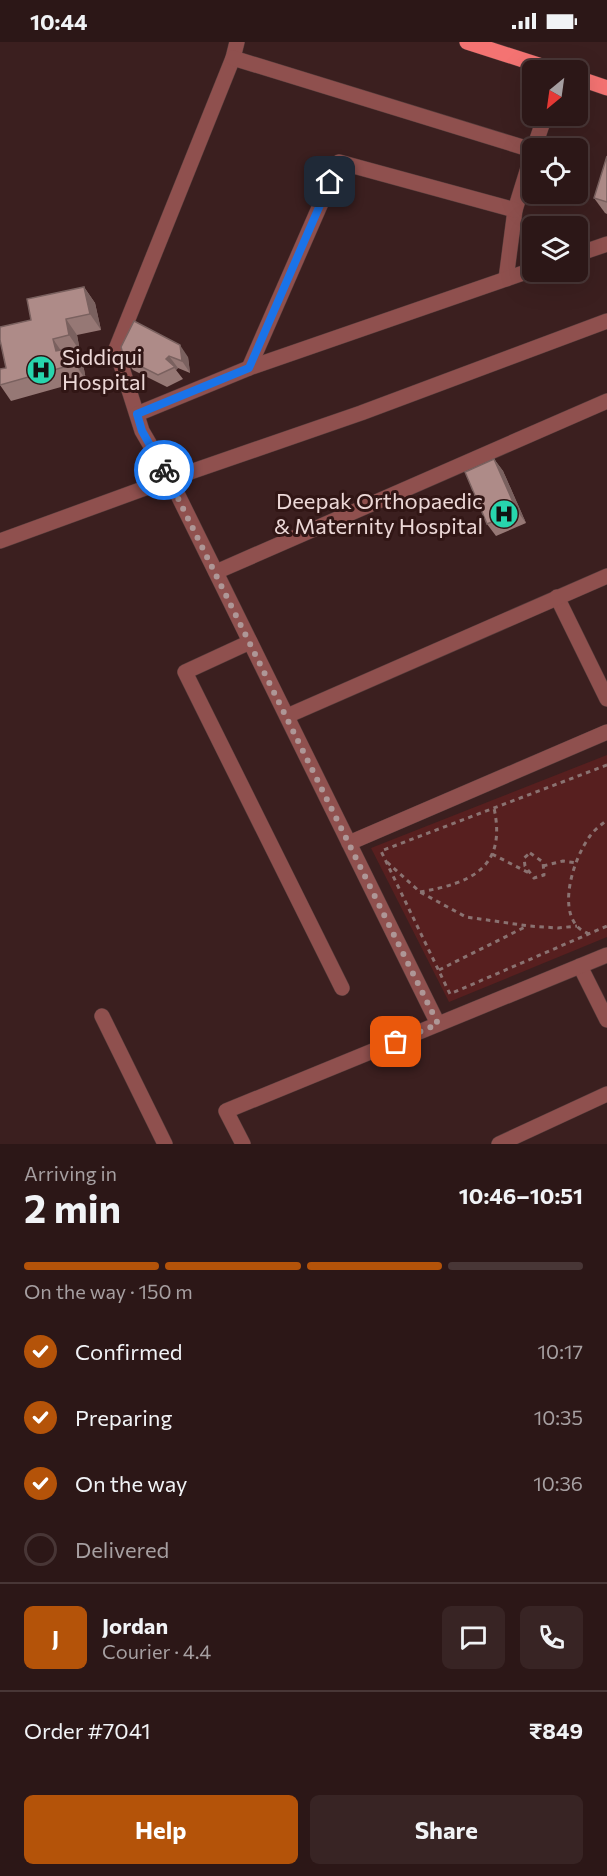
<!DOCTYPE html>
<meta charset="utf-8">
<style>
body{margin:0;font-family:Commissioner,sans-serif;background:#382424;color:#f1f3f6;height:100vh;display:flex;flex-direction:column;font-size:22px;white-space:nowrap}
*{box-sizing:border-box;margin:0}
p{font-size:20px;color:#a69fa1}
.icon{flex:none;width:33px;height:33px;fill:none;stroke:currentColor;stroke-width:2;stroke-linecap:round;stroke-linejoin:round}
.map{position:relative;height:1102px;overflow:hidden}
.sheet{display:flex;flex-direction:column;background:#2c1717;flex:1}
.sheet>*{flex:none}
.needle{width:39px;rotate:209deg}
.buttons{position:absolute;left:522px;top:18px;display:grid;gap:12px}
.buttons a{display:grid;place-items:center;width:66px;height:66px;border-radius:9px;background:#2c1717;box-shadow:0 6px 24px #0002,0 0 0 2px #483636;font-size:30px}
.pin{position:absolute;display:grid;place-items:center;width:51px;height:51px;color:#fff;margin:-26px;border-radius:12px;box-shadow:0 3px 9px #0006}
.courier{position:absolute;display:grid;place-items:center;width:60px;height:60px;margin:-30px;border:4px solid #1a73e8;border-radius:50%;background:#fff;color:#222;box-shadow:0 2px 8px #0007}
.headline em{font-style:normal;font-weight:700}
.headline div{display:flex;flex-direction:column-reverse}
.headline{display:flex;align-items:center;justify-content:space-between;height:102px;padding:0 24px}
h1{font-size:39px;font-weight:700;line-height:45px}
.bar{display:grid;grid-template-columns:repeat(4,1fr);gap:9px 6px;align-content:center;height:72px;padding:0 24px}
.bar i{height:8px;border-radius:4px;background:#483636}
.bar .selected{background:#b45309}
.bar p{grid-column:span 4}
.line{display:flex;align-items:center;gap:15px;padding:0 24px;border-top:2px solid #483636}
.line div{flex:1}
.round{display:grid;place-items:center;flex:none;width:63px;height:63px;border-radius:9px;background:#382424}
ol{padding:0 24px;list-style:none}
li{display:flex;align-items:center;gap:18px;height:66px}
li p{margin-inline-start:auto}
li .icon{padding:6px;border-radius:50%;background:#b45309;color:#fff;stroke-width:4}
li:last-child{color:#a69fa1}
li i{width:33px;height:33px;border:3px solid #483636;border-radius:50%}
.button{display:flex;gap:12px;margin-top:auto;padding:12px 24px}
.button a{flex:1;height:69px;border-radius:9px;background:#b45309;color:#fff;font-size:24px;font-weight:700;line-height:69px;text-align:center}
.button a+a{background:#382424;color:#f1f3f6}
.status{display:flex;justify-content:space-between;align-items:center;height:42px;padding:0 30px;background:#2c1717;direction:ltr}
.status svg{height:16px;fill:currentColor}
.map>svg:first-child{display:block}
</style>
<div class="status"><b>10:44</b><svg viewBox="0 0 49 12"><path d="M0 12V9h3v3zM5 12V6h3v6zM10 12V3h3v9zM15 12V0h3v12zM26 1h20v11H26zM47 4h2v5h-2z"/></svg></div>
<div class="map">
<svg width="607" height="1102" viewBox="0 0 607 1102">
<rect width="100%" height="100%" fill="#3b1f1f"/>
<!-- green -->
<polygon fill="#571f1f" points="607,713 607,895 449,960 371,806"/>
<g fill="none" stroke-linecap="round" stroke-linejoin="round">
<!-- minor casing -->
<g stroke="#573d3c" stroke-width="16">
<g id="minor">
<polyline points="237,0 233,16 116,307 142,389 170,437 438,982"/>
<polyline points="233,16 532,108"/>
<polyline points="534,106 545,74"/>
<polyline points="578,212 607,202"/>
<polyline points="506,237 515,168 532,113"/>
<polyline points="249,326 339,120 515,168"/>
<polyline points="137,372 249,326 532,228"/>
<polyline points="0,499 170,437 361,371 607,279"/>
<polyline points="216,530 607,359"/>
<polyline points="557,555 607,657"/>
<polyline points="250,600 185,630 342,946"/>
<polyline points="287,674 607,534"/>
<polyline points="349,801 607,690"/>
<polyline points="580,924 607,978"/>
<polyline points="102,974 165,1102"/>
<polyline points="243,1102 226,1069 607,913"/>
<polyline points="499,1102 607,1052"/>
</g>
</g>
<!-- major casing -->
<g stroke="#573d3c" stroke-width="16">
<g id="major">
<polyline points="467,0 554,28"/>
<polyline points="578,36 607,46"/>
</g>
</g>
<!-- path -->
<g stroke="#8a7271" stroke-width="3" stroke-dasharray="4.5 4.5" stroke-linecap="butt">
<polyline points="607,723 381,809 450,952 607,884"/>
<polygon points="530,811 543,820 544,833 534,836 525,824 524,816"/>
<polyline points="492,812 529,831"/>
<polyline points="387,820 420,850 466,875 529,884 558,886 577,884"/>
<polyline points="543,824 563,819 577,821"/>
<path d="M420,850C471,841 507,826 494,766"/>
<path d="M589,892C585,890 579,887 577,884C558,863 575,814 590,794C594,788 601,783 607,778"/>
<polyline points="439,928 527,884"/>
</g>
<!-- minor -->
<use href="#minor" stroke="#8f504e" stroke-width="15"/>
<!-- major -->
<use href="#major" stroke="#f47372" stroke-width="15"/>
</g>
<!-- wall -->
<g fill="#967875">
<polygon points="607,114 607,172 605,171 594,156"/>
<polygon points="84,245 95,261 101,288 77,293 80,309 75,310 83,322 86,338 11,359 0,343 6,326 31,278"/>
<polygon points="121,305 188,315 190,331 178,326 176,328 183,337 167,345 133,328 124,316"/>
<polygon points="494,417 503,429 526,481 496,494 487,482"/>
</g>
<!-- shaded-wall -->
<g fill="#7a615f">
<polygon points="84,245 95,261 101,288 90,272"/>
<polygon points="66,277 77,293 80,309 69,293"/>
<polygon points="53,297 64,313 67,325 56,309"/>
<polygon points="180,303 188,315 190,331 182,319"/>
<polygon points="72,306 83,322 86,338 75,322"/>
<polygon points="169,314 178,326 176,328 166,317"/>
<polygon points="494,417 503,429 526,481 517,469"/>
</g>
<!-- building -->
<g fill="#ae8b88" stroke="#7a615f" stroke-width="1.5">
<polygon points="607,114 607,160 594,156"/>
<polygon points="84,245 90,272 66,277 69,293 53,297 56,309 72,306 75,322 0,343 0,327 6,326 0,298 0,285 31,278 27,257"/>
<polygon points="134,279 180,303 182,319 169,314 166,317 175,325 158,333 124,316 121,305"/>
<polygon points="494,417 517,469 487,482 465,430"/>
</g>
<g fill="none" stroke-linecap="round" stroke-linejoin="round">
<!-- done -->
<polyline stroke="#ae9797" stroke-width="6" stroke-dasharray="0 10.8" points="164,428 438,982 396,1000"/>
<!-- route -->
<polyline stroke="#1a73e8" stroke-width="8" points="164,428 142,389 137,372 249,326 330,140"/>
</g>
<!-- icons -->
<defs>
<g id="hospital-disc" transform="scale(1.5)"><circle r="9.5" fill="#27d5ad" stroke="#311615"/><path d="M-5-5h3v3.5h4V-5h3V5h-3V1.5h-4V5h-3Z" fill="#111"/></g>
</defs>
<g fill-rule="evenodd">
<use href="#hospital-disc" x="41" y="328"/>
<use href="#hospital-disc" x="504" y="472"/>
</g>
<g text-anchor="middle" stroke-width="6" stroke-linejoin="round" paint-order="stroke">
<!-- poi labels -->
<g font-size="22" fill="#ecd8d7" stroke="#311615" text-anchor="start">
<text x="62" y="323">Siddiqui<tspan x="62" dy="25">Hospital</tspan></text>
<text x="483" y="467" text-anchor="end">Deepak Orthopaedic<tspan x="483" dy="25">&amp; Maternity Hospital</tspan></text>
</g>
</g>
</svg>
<div class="buttons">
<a><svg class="needle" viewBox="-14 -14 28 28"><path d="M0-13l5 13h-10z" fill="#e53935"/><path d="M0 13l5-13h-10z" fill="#a69fa1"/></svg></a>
<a><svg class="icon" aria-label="locate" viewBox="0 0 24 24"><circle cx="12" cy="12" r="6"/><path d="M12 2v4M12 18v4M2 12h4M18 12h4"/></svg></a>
<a><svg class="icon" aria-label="layers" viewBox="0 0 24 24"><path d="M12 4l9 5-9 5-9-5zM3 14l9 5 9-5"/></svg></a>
</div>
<div class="pin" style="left:396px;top:1000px;background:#ea580c"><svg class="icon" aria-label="bag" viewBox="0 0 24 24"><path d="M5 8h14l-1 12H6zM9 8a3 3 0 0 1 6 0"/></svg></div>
<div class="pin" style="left:330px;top:140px;background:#1f2937"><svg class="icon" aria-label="home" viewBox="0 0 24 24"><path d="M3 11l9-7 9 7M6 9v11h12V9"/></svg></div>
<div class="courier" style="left:164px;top:428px"><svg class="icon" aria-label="bike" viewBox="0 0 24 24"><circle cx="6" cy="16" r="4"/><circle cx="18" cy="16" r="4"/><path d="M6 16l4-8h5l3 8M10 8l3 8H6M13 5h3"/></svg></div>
</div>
<section class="sheet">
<div class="headline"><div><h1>2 min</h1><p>Arriving in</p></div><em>10:46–10:51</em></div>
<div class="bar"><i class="selected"></i><i class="selected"></i><i class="selected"></i><i></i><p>On the way · 150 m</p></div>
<ol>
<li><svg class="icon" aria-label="check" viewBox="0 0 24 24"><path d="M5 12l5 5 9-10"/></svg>Confirmed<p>10:17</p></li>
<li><svg class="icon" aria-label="check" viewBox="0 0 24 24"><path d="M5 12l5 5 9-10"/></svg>Preparing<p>10:35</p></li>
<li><svg class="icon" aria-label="check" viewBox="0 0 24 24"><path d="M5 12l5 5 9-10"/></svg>On the way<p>10:36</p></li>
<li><i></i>Delivered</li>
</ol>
<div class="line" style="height:108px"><b class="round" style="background:#b45309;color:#fff">J</b><div><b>Jordan</b><p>Courier · 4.4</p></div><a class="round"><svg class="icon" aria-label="chat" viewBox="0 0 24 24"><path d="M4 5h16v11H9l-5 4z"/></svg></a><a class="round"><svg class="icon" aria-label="phone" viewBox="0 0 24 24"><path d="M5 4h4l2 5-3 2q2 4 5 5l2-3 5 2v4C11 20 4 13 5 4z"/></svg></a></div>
<div class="line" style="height:78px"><div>Order #7041</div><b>₹849</b></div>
<div class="button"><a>Help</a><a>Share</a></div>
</section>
